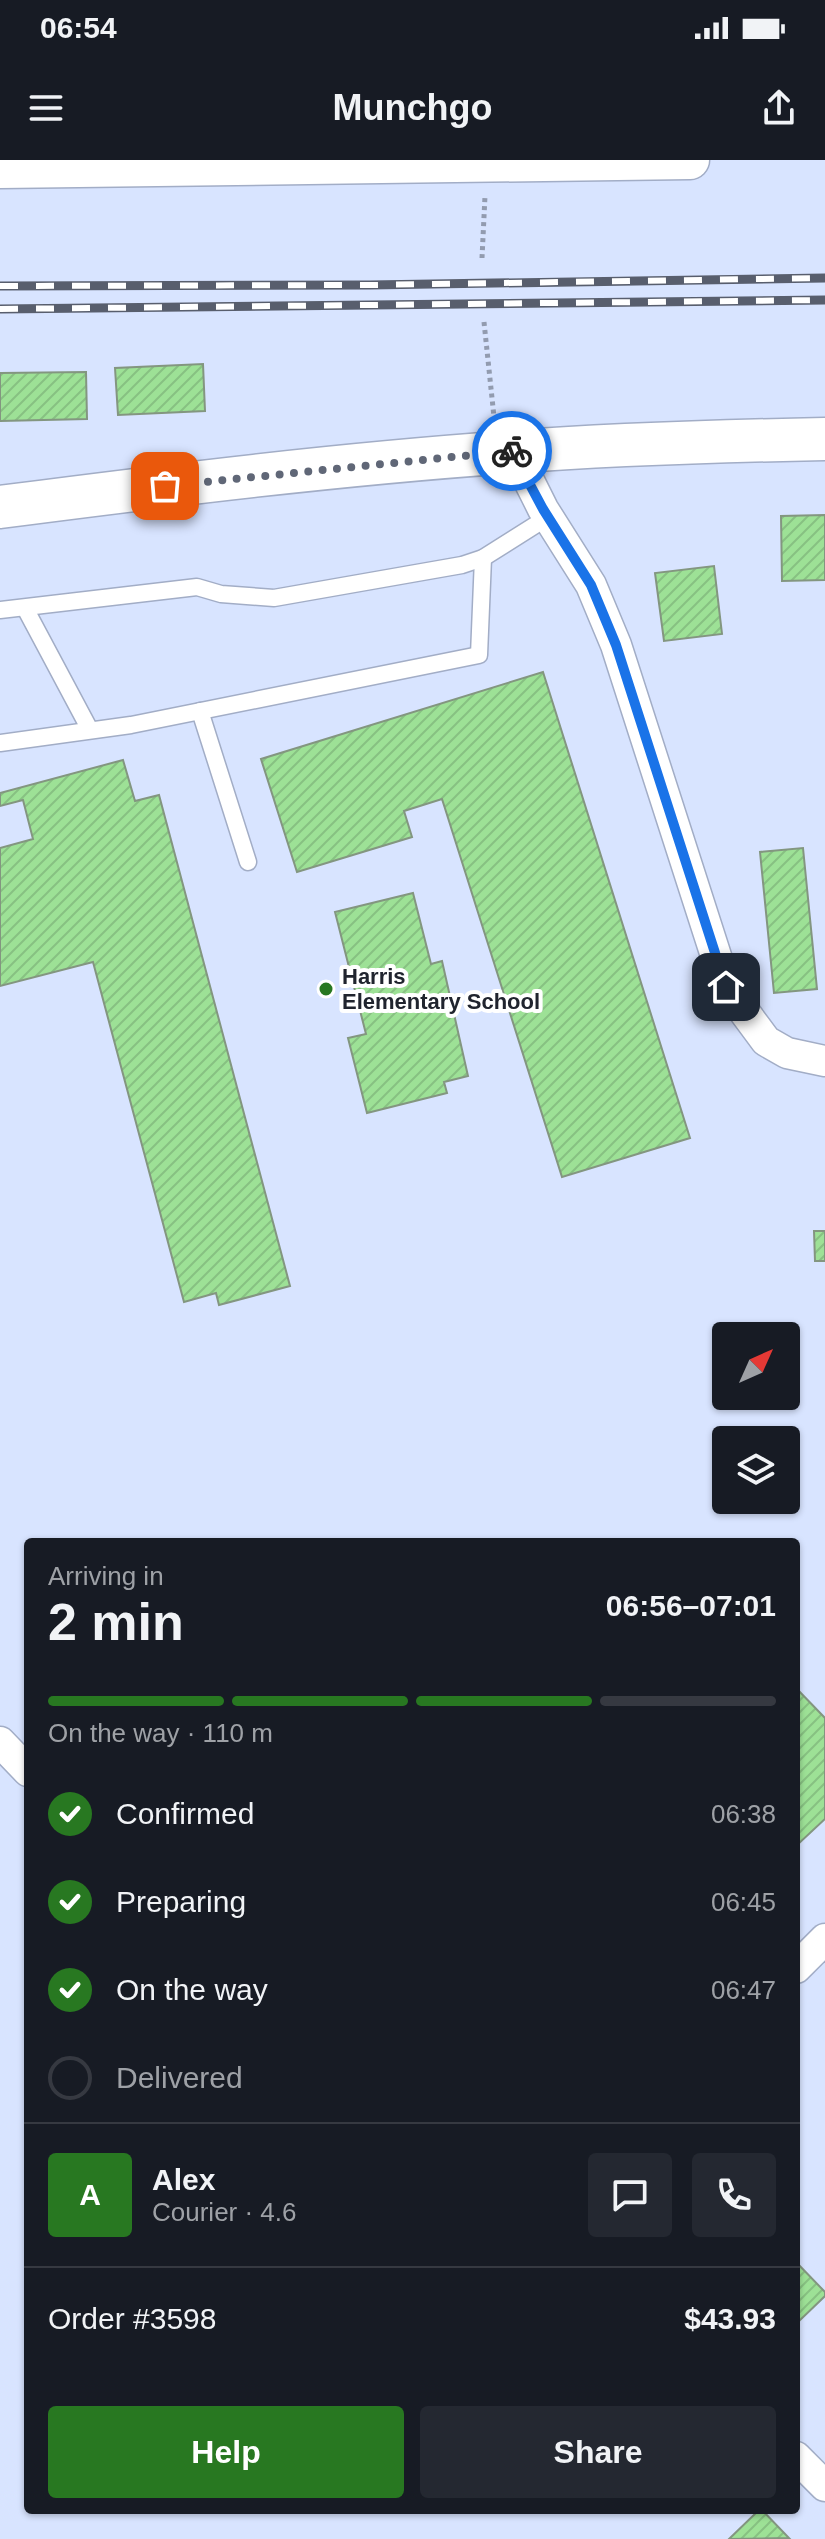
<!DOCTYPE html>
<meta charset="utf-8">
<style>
body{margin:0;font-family:Arial,sans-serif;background:#242831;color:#f1f3f6;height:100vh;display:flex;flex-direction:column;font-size:30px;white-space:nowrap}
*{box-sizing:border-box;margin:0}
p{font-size:26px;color:#9ea1a6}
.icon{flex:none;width:44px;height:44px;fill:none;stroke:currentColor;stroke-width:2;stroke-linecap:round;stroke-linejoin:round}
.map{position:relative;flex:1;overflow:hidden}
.sheet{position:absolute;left:24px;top:1378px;width:776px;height:976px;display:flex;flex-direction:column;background:#171b24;border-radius:8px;box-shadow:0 2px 6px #0004}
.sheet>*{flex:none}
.needle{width:52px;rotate:45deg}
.buttons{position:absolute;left:712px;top:1162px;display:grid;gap:16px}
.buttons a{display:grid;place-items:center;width:88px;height:88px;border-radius:8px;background:#171b24;box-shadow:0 2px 6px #0004;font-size:40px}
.pin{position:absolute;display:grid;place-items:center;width:68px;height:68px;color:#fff;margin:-34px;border-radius:16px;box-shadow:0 4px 12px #0006}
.courier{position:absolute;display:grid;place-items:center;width:80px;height:80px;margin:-40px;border:6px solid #1a73e8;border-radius:50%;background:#fff;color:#222;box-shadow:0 2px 10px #0007}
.head em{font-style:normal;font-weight:700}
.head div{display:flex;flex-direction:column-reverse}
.head{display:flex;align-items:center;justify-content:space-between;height:136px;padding:0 24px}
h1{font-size:52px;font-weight:700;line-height:60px}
.bar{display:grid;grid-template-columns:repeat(4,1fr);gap:12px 8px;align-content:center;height:96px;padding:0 24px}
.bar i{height:10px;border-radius:6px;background:#363941}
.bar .on{background:#287821}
.bar p{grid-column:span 4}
.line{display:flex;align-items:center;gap:20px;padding:0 24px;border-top:2px solid #363941}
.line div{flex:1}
.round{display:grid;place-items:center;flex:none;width:84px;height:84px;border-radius:8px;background:#242831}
ol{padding:0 24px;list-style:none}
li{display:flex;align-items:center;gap:24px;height:88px}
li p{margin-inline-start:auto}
li .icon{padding:8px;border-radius:50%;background:#287821;color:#fff;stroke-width:4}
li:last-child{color:#9ea1a6}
li i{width:44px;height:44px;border:4px solid #363941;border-radius:50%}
.primary-button{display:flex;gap:16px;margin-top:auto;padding:16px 24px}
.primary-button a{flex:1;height:92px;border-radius:8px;background:#287821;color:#fff;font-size:32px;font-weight:700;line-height:92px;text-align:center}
.primary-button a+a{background:#242831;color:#f1f3f6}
.status{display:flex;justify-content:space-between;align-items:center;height:56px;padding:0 40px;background:#171b24;direction:ltr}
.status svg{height:22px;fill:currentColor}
header{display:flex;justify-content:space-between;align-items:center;height:104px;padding:0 24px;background:#171b24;font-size:36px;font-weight:700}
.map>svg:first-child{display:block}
</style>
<div class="status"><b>06:54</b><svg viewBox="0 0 49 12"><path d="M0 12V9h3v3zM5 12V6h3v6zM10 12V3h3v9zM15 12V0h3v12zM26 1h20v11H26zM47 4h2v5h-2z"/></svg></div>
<header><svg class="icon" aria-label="menu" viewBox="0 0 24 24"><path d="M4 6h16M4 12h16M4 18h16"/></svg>Munchgo<svg class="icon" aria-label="share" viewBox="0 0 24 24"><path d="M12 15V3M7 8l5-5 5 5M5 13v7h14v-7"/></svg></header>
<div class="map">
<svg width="825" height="2379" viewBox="0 0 825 2379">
<defs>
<pattern id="building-hatch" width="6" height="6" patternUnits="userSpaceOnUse" patternTransform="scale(2)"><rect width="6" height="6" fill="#9de196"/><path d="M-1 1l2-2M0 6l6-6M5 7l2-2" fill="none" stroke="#87c182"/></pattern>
</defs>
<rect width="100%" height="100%" fill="#d8e4ff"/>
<!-- building -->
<g fill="url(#building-hatch)" stroke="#839680" stroke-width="2">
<polygon points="203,204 205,251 118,255 115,208"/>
<polygon points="86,212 87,259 0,261 0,213"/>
<polygon points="825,355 825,420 782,421 781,356"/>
<polygon points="714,406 722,474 664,481 655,413"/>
<polygon points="543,512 690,978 562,1017 442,639 404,651 412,677 297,712 261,599"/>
<polygon points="123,600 135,641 159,635 290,1126 219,1145 216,1133 184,1142 93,802 0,826 0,688 33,679 23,640 0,646 0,633"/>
<polygon points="803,688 817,829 774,833 760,692"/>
<polygon points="413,733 431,804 442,801 468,916 444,922 447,933 367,953 348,878 366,874 335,752"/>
<polygon points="814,1071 825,1071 825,1101 815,1101"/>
<polygon points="796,1528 825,1558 825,1659 796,1686"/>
<polygon points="796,2102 825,2132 825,2136 796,2164"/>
<polygon points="759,2350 762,2350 789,2378 729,2379"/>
</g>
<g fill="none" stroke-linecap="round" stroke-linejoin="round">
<!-- service casing -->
<g stroke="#a2adc6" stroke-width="19">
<g id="service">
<polyline points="25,448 90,570"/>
<polyline points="0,450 197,427 221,434 274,438 462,405 483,398 548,357"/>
<polyline points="200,551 248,702"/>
<polyline points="0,583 131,565 479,495 483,398"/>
</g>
</g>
<!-- minor casing -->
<g stroke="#a2adc6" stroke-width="33">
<g id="minor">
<polyline points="514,291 543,349 591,425 616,485 726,827 766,881 787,893 825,901"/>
<polyline points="0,1582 28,1611"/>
<polyline points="796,1808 825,1779"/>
<polyline points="796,2297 825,2326"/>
</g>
</g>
<!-- tertiary casing -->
<g stroke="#a2adc6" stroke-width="41">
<polyline id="tertiary" points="0,9 690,0"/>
</g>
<!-- secondary casing -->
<g stroke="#a2adc6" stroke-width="45">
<path id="secondary" d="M0,347C170,325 340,304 511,292C616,284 720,281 825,279"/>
</g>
<!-- path -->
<g stroke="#929baf" stroke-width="5" stroke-dasharray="4 4" stroke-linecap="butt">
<polyline points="482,98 485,36"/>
<polyline points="484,162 494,257"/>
</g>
<!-- service -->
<use href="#service" stroke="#fff" stroke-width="16"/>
<!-- minor -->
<use href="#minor" stroke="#fff" stroke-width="30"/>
<!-- tertiary -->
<use href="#tertiary" stroke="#fff" stroke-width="38"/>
<!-- secondary -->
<use href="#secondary" stroke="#fff" stroke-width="42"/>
<!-- rail casing -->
<g stroke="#585e6d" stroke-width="9">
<g id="rail">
<polyline points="0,126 370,125 825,118"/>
<polyline points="0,149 825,140"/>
</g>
</g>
<!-- rail -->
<use href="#rail" stroke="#fff" stroke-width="6" stroke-dasharray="18" stroke-linecap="butt"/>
</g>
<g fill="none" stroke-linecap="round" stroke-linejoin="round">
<!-- done -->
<polyline stroke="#606777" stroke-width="8" stroke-dasharray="0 14.4" points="165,326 512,291"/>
<!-- route -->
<polyline stroke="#1a73e8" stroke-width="10" points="512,291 543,349 591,425 616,485 726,827"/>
</g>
<!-- markers -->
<circle fill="#287821" stroke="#fff" stroke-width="3" cx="326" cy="829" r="8"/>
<g text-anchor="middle" stroke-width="8" stroke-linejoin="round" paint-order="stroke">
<!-- poi labels -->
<g font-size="22" font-weight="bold" fill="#20242e" stroke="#fff" text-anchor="start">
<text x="342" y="824">Harris<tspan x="342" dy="25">Elementary School</tspan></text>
</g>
</g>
</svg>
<div class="buttons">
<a><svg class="needle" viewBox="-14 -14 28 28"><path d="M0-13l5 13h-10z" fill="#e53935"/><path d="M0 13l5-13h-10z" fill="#9ea1a6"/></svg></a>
<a><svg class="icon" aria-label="layers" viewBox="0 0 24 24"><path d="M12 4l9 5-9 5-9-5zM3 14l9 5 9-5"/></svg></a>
</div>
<div class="pin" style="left:165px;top:326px;background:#ea580c"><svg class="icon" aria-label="bag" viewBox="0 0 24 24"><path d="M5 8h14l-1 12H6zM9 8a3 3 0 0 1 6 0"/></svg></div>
<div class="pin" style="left:726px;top:827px;background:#1f2937"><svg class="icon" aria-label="home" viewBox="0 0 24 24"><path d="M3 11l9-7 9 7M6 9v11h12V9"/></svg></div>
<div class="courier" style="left:512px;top:291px"><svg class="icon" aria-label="bike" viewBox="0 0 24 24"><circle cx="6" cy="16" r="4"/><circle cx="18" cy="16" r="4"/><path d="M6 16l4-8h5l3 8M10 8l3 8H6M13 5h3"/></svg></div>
<section class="sheet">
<div class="head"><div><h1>2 min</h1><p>Arriving in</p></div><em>06:56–07:01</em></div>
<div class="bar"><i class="on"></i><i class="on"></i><i class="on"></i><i></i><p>On the way · 110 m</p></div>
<ol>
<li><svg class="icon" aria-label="check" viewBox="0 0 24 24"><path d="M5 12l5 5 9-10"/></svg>Confirmed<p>06:38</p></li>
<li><svg class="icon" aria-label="check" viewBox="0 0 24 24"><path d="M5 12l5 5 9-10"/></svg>Preparing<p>06:45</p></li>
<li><svg class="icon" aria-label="check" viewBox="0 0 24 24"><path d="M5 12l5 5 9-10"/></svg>On the way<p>06:47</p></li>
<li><i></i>Delivered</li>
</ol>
<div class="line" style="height:144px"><b class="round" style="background:#287821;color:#fff">A</b><div><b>Alex</b><p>Courier · 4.6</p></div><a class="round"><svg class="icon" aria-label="chat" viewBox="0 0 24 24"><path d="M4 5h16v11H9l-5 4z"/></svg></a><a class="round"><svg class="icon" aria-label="phone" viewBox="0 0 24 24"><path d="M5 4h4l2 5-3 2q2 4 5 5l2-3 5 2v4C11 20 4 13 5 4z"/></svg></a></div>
<div class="line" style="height:104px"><div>Order #3598</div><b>$43.93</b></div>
<div class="primary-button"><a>Help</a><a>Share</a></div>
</section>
</div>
